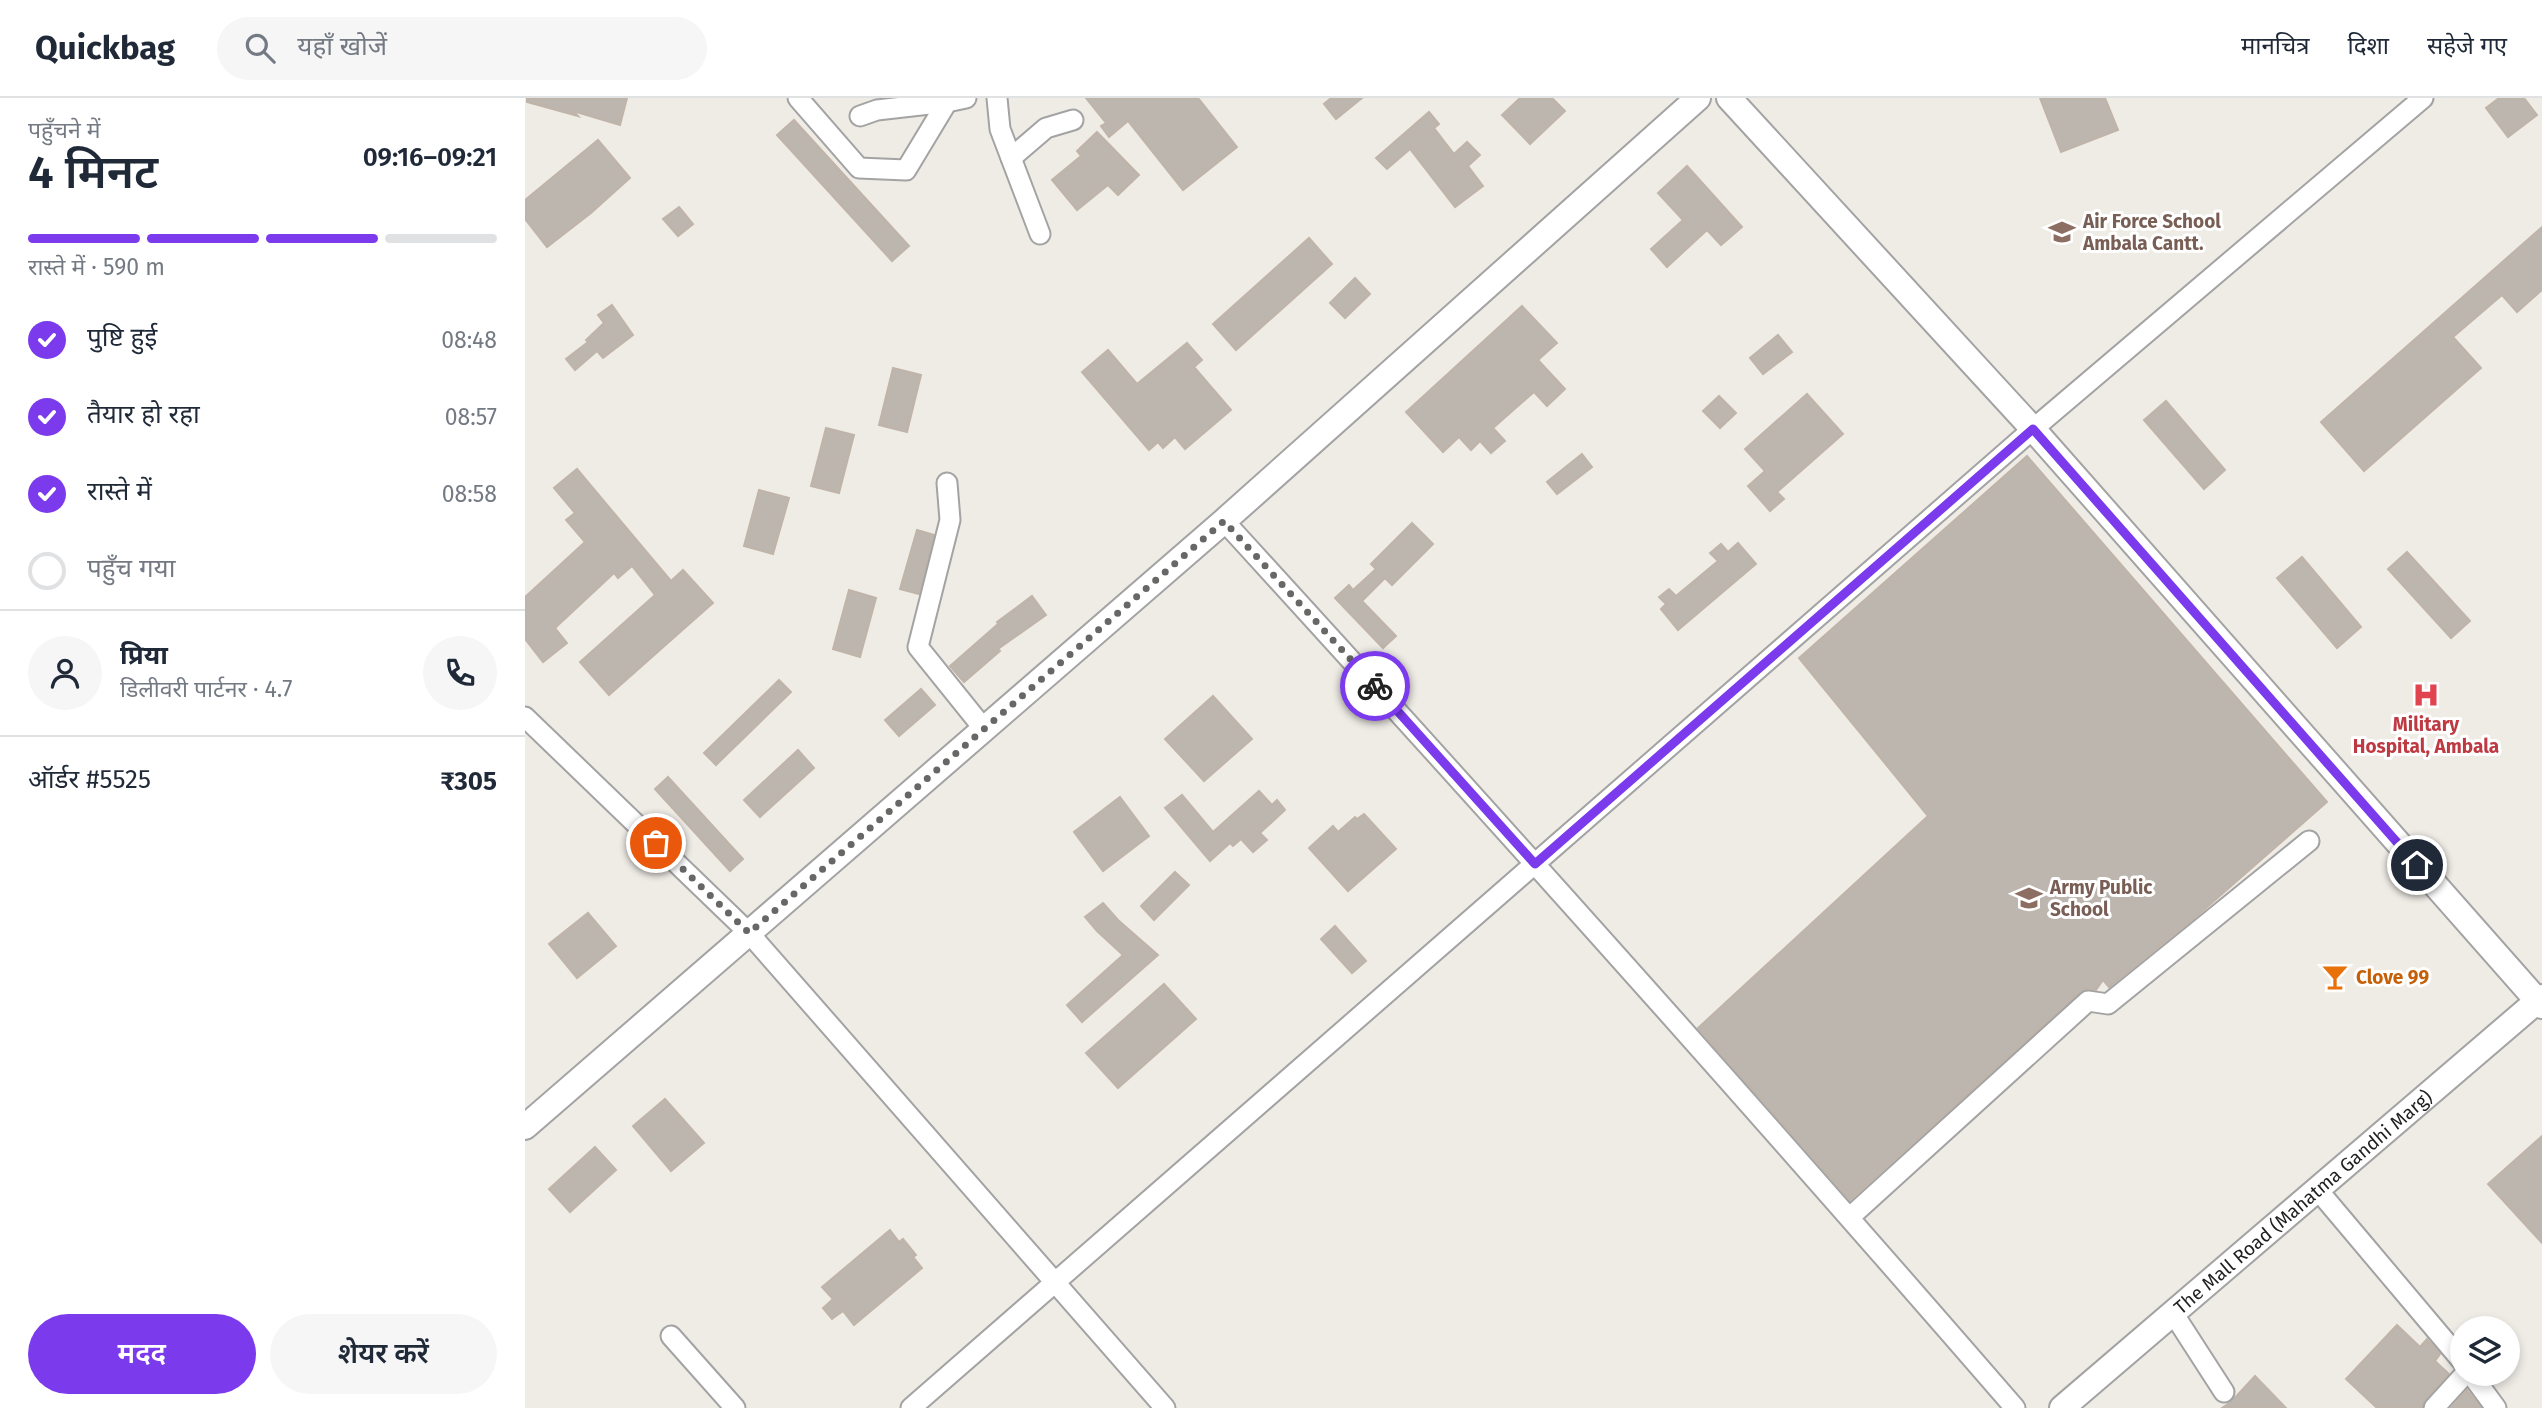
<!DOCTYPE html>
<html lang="hi">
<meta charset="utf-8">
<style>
body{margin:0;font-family:"Fira Sans","Noto Sans Devanagari",sans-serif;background:#f6f6f7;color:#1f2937;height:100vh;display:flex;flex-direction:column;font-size:26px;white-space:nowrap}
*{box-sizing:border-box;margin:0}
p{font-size:23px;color:#747a83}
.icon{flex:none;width:38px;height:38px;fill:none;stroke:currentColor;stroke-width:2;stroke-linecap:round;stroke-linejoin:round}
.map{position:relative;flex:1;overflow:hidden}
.side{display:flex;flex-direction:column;background:#fff;width:525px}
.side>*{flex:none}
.fabs{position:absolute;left:1925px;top:1218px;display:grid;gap:14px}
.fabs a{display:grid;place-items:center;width:70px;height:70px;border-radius:50%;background:#fff;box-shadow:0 4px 10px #0003;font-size:35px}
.pin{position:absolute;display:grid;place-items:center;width:60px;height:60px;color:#fff;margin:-30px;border:4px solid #fff;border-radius:50%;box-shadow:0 2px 7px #0007}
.courier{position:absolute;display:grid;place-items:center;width:70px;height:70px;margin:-35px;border:5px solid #7c3aed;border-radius:50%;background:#fff;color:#222;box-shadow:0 2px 9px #0007}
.overview em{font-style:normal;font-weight:600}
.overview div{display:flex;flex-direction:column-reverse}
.overview{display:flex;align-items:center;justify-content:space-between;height:119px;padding:0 28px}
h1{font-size:46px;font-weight:600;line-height:52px}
.bar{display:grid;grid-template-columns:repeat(4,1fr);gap:10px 7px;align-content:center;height:84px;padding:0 28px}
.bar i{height:9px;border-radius:5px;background:#e0e1e3}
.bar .active{background:#7c3aed}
.bar p{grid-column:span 4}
.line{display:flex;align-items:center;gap:18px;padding:0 28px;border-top:2px solid #e0e1e3}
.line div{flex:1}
.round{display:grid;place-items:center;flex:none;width:74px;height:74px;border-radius:37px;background:#f6f6f7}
ol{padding:0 28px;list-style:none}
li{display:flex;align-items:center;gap:21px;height:77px}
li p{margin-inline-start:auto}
li .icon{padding:7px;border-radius:50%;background:#7c3aed;color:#fff;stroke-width:4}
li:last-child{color:#747a83}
li i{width:38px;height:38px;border:4px solid #e0e1e3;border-radius:50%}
.action{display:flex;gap:14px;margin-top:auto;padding:14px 28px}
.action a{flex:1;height:80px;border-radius:42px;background:#7c3aed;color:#fff;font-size:28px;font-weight:600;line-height:80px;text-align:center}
.action a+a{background:#f6f6f7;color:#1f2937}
header{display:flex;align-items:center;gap:42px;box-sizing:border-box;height:98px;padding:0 35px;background:#fff;border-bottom:2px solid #e0e1e3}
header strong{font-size:33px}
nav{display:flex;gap:38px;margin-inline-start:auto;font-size:24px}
.search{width:490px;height:63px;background:#f6f6f7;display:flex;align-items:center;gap:18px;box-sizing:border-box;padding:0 24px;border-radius:38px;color:#747a83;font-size:26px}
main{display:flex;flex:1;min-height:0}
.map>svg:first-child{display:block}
</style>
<header>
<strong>Quickbag</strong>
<div class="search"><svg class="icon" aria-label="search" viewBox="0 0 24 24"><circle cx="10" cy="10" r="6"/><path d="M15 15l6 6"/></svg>यहाँ खोजें</div>
<nav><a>मानचित्र</a><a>दिशा</a><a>सहेजे गए</a></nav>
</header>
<main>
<section class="side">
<div class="overview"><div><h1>4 मिनट</h1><p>पहुँचने में</p></div><em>09:16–09:21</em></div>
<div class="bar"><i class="active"></i><i class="active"></i><i class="active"></i><i></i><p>रास्ते में · 590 m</p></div>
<ol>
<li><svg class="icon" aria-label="check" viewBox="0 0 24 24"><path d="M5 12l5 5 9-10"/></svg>पुष्टि हुई<p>08:48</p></li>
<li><svg class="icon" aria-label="check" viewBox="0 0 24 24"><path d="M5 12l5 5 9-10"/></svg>तैयार हो रहा<p>08:57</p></li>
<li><svg class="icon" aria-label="check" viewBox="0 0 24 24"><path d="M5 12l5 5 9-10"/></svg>रास्ते में<p>08:58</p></li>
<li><i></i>पहुँच गया</li>
</ol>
<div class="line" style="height:126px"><a class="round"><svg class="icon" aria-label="person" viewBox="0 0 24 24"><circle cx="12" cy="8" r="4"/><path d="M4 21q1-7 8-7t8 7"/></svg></a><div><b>प्रिया</b><p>डिलीवरी पार्टनर · 4.7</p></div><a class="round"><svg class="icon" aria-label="phone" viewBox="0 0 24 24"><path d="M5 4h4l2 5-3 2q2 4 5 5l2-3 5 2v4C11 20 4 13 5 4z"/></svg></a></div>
<div class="line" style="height:91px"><div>ऑर्डर #5525</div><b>₹305</b></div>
<div class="action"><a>मदद</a><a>शेयर करें</a></div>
</section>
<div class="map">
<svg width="2017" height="1310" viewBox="0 0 2017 1310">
<rect width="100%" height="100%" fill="#efece6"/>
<!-- building -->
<g fill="#bcb6af" stroke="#c0b4a9" stroke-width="2">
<polygon points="2,0 102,0 95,27 48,13 53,18 2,4"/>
<polygon points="561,0 673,0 712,49 658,92 603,23 584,39 576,28 581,25"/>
<polygon points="806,0 837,0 811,21 799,6"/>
<polygon points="995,0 1027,0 1040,13 1005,46 977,17"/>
<polygon points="1515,0 1580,0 1593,32 1536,54"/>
<polygon points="1974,0 1999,0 2012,17 1983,39 1961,10"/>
<polygon points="904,14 914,26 909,30 929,56 942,44 955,57 943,68 958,88 930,109 885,51 862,71 851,60"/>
<polygon points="269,22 384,148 367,163 252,37"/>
<polygon points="572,34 614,77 593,97 583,87 552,112 527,82 556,58 552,53"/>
<polygon points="73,42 105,80 66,115 22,149 0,121 0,102"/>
<polygon points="1162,68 1217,129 1196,147 1182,132 1142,169 1126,151 1158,122 1133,95"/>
<polygon points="154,109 168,126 153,138 138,121"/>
<polygon points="2017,129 2017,192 1992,214 1977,197 1928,239 1956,270 1839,373 1796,324"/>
<polygon points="784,140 807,166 711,252 688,226"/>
<polygon points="830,180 845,196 820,220 805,205"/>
<polygon points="87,207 108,237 78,260 72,253 50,272 41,261 63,244 61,242 79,225 73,217"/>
<polygon points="997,208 1032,245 1013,262 1040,291 1022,308 1009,294 968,330 980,343 966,355 955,343 946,352 934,339 918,354 881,314"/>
<polygon points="1253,237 1267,254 1238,276 1225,260"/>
<polygon points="662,245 677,262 669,269 706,312 660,351 650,339 638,350 633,344 624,352 557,274 583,252 612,286"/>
<polygon points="368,270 396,277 382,334 354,327"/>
<polygon points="1282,296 1318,336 1252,394 1259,401 1245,413 1223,388 1240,373 1220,351"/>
<polygon points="1194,298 1211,315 1195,330 1178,313"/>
<polygon points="1641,303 1700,372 1679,391 1619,322"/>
<polygon points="301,330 329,337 314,395 286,388"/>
<polygon points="1057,356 1067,369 1032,396 1022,384"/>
<polygon points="1502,358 1802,704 1673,817 1584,889 1578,882 1571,892 1560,891 1555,894 1325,1102 1173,930 1403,718 1274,560"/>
<polygon points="52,371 146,483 158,472 188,505 84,597 55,564 130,497 107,468 93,480 89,475 30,530 42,545 18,564 0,541 0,499 60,444 41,422 50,415 29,390"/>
<polygon points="234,392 264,400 248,456 219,448"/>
<polygon points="887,425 908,446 867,487 860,480 837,503 871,538 858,550 810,500 824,487 828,492 851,471 846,466"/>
<polygon points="392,432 409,437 394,496 375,491"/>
<polygon points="1213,445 1231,466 1153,532 1136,511 1141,506 1134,499 1144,491 1151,498 1193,463 1185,455 1196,446 1203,454"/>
<polygon points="1882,454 1945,523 1926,540 1863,471"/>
<polygon points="1777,459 1836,529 1812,550 1752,480"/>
<polygon points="324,492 351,500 335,559 308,551"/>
<polygon points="507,498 521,517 473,551 475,553 439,584 425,568 473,526 472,524"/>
<polygon points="254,582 266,594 191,667 179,655"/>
<polygon points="396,591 410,607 374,638 360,622"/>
<polygon points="688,598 727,641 679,683 640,641"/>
<polygon points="273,652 289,670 235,719 219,702"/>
<polygon points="143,679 218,761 205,773 130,691"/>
<polygon points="734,693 747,707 752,702 760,712 735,735 742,742 728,754 716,741 708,748 705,745 685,763 640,710 657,697 688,734"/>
<polygon points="595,699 624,738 578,773 549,734"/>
<polygon points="839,716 871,751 823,793 784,750 808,728 813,734 830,719 832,721"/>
<polygon points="650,774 664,787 629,822 616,808"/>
<polygon points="578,805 593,822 633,857 557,924 542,907 598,857 572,833 560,819"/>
<polygon points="63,815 91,848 52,880 24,846"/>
<polygon points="810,828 841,863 827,875 796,841"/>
<polygon points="639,886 671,921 593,990 561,955"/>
<polygon points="140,1001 179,1045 146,1073 108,1028"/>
<polygon points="2017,1038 2017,1145 1963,1086"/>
<polygon points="70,1049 91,1072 45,1114 24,1091"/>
<polygon points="365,1132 374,1144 378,1141 391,1157 388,1159 397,1170 329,1227 318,1213 307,1221 298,1210 308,1201 297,1189"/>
<polygon points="1872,1227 1895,1249 1902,1241 1915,1256 1910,1263 1924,1276 1900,1302 1897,1310 1852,1310 1821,1281"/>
<polygon points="1730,1278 1761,1310 1697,1310 1706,1304"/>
<polygon points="1942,1292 1956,1310 1926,1310"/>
</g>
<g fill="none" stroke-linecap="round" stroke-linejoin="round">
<!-- minor casing -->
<g stroke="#a3a3a3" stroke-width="23">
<g id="minor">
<polyline points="273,0 334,70 381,72 422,4 441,0"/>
<polyline points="472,0 475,31 515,136"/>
<polyline points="335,18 352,12 422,4"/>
<polyline points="486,60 521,30 548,22"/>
<polyline points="422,385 425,422 393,549 459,631"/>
<path d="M699,423C966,715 1231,1011 1490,1310"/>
<polyline points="0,619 224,835 640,1310"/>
<polyline points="1792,1091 1937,1263"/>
<polyline points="1325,1119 1563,903 1583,906 1784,743"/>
<polyline points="1648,1215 1699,1294"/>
<polyline points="146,1238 210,1310"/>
<polyline points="1946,1276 1971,1310"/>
<polyline points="386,1310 1508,331 1898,0"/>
<polyline points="1909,1310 1940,1276"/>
</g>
</g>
<!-- tertiary casing -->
<g stroke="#a3a3a3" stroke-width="28">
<g id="tertiary">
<polyline points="1204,0 1508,331 2017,908"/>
<polyline points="0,1029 699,423 1173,0"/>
<path id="s1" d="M1537,1310L2017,899"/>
</g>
</g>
<!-- minor -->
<use href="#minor" stroke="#fff" stroke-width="19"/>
<!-- tertiary -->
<use href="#tertiary" stroke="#fff" stroke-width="24"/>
</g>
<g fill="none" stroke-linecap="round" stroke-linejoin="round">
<!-- done -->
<polyline stroke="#686765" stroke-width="7" stroke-dasharray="0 12.6" points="131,745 224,835 699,423 850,588"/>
<!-- route -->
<polyline stroke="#7c3aed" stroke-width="9" points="850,588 1010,766 1508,331 1892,767"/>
</g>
<!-- icons -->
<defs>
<g id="school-bare" transform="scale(2.1)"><path d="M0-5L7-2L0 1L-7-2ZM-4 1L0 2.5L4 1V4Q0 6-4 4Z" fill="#8d6e63" stroke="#fff" stroke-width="2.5" paint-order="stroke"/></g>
<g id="hospital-bare" transform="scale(2.1)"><path d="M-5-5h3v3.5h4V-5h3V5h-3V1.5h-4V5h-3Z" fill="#e0444e" stroke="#fff" stroke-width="2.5" paint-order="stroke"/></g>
<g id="bar-bare" transform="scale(2.1)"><path d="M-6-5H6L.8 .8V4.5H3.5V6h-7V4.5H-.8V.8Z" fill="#e8710a" stroke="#fff" stroke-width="2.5" paint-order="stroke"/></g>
</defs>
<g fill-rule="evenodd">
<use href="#school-bare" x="1537" y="134"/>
<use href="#hospital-bare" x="1901" y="597"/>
<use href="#school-bare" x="1504" y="800"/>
<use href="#bar-bare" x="1810" y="879"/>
</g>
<g text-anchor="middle" stroke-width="6" stroke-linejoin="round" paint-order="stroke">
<!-- education labels -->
<g font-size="19" font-weight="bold" fill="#785e54" stroke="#fff" text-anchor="start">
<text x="1558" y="130">Air Force School<tspan x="1558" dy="22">Ambala Cantt.</tspan></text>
<text x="1525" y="796">Army Public<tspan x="1525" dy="22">School</tspan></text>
</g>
<!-- health labels -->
<g font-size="19" font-weight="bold" fill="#be3a42" stroke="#fff">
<text x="1901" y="633">Military<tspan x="1901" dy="22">Hospital, Ambala</tspan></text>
</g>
<!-- food labels -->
<g font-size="19" font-weight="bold" fill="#c56008" stroke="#fff" text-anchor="start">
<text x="1831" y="886">Clove 99</text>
</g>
<!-- street labels -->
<g font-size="19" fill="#1f1f1f" stroke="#fff">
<text dy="7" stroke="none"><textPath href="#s1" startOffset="317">The Mall Road (Mahatma Gandhi Marg)</textPath></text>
</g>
</g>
</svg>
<div class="fabs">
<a><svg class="icon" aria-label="layers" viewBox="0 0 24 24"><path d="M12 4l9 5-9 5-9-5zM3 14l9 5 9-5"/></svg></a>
</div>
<div class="pin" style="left:131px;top:745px;background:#ea580c"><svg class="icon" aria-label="bag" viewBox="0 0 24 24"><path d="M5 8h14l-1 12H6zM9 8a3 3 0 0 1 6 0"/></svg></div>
<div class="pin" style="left:1892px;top:767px;background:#1f2937"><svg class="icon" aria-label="home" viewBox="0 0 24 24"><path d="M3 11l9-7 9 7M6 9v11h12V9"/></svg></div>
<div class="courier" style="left:850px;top:588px"><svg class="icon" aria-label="bike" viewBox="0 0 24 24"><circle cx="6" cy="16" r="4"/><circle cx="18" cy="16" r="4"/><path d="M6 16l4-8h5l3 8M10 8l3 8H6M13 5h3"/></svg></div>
</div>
</main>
